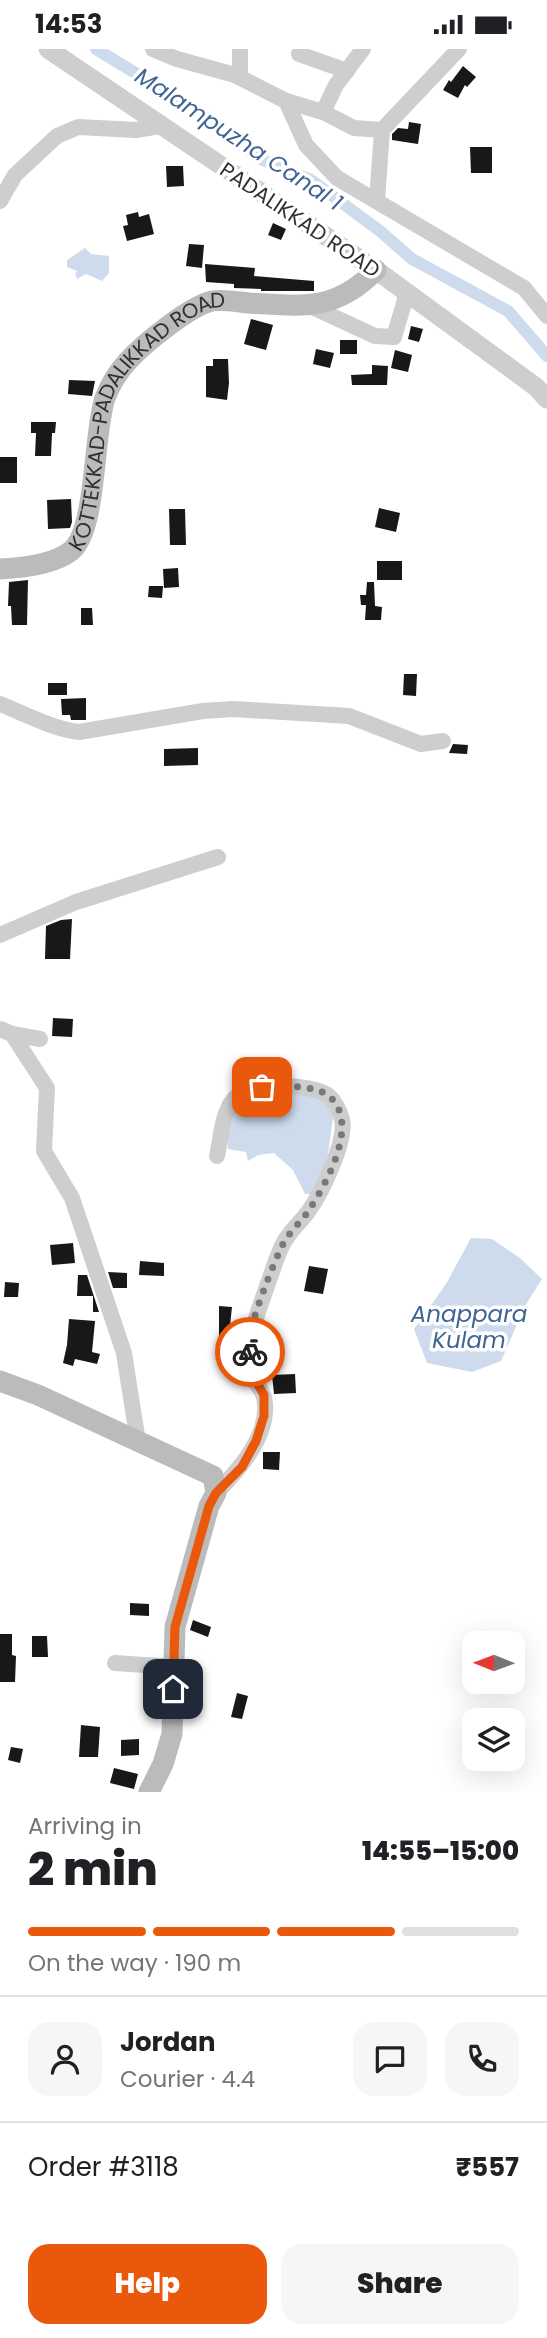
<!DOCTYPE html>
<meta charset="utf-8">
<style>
body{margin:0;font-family:Poppins,sans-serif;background:#f6f6f6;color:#202124;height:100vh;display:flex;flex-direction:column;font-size:26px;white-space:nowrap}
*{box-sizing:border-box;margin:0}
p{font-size:23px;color:#757577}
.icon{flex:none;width:38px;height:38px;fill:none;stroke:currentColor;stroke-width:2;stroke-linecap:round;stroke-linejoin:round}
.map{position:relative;height:1743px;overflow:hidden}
.side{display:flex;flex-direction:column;background:#fff;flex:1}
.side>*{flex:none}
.needle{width:46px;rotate:271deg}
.tools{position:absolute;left:462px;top:1582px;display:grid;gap:14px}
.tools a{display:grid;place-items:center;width:63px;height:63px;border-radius:14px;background:#fff;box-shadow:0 7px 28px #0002;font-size:35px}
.pin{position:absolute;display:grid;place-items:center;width:60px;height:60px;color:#fff;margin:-30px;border-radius:14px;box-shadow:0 4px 10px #0006}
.courier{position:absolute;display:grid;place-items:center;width:70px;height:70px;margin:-35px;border:5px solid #ea580c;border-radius:50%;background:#fff;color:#222;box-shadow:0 2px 9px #0007}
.summary em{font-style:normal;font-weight:800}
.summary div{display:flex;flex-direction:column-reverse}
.summary{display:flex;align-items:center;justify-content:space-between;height:119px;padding:0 28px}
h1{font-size:46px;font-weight:800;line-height:52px}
.bar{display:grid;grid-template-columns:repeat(4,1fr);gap:10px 7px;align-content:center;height:84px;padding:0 28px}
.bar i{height:9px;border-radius:5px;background:#e0e0e0}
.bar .on{background:#ea580c}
.bar p{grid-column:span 4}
.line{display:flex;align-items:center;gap:18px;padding:0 28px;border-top:2px solid #e0e0e0}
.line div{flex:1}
.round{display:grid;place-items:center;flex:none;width:74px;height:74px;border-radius:21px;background:#f6f6f6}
.action{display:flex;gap:14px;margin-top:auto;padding:14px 28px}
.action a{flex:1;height:80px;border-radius:21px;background:#ea580c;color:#fff;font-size:28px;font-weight:800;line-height:80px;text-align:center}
.action a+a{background:#f6f6f6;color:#202124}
.status{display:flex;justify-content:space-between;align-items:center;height:49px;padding:0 35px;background:#fff;direction:ltr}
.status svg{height:19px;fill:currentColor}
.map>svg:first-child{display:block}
</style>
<div class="status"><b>14:53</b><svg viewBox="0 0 49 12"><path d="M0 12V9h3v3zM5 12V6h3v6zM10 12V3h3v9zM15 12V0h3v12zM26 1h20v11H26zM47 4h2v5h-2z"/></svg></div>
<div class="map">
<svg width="547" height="1743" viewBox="0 0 547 1743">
<rect width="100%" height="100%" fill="#fff"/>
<!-- water -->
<g fill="#cddbec">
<polygon points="85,199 91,205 109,207 109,224 102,232 86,225 77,230 75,225 77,222 67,218 67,211"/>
<polygon points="272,1043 325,1044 333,1069 328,1105 315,1145 305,1145 293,1121 274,1104 258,1106 248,1112 246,1103 228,1100 227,1089 238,1049"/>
<polygon points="471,1189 492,1190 520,1209 542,1230 525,1257 501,1312 472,1323 427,1314 414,1280 446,1235"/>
</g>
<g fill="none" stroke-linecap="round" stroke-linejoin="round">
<!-- canal -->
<polyline stroke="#cddbec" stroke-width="12" points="96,0 198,62 258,109 311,131 380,182 412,210 508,262 547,307"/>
</g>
<!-- building -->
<g fill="#181818">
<polygon points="463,17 476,28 467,38 465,36 458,49 443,41 449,31 451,33"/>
<polygon points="409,73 421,75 418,95 392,91 392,85 398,79 408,80"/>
<polygon points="470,98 492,98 492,124 471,124"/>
<polygon points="166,117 183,117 184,137 167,138"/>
<polygon points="138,163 139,168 149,165 154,185 127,192 123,177 128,176 126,166"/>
<polygon points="273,174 286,180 281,191 268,186"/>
<polygon points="189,195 204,196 202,219 186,217"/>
<polygon points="205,215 255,219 254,227 314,232 314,242 261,242 261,240 234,239 234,235 206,233"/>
<polygon points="251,270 273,276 266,301 244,295"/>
<polygon points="411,277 423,280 419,293 408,290"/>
<rect x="340" y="291" width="17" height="14"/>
<polygon points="316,300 334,304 330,319 313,315"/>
<polygon points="395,301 412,306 408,323 391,319"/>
<polygon points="213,310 228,310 229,334 227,351 206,348 206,317 213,317"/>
<polygon points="372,316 388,317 387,336 352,336 351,326 372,325"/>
<polygon points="69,331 95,332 92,347 68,345"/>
<polygon points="31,373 56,373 55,384 52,384 51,407 35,407 36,384 31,384"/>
<rect x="0" y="408" width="17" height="26"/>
<polygon points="71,450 72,473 70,479 48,480 47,451"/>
<polygon points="379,459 400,464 396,483 375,478"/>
<polygon points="169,460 185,460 186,496 170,496"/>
<rect x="377" y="512" width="25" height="19"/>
<polygon points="178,519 179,538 164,539 163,520"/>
<polygon points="28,531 27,576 12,576 11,557 8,557 9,533"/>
<polygon points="367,533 374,533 375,557 382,558 381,571 365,571 366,556 361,556 360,546 366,546"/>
<polygon points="149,537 163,537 162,549 148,548"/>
<polygon points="81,559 92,559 93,576 81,576"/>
<polygon points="404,625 417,625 416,647 403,646"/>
<rect x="48" y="634" width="19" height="12"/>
<polygon points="86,649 86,671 71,671 70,666 62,666 61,650"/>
<polygon points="453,695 468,696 467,705 449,704"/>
<polygon points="198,699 198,716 164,717 164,700"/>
<polygon points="72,870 70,910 45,910 46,877 61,871"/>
<polygon points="53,969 73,970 72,988 52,987"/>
<polygon points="73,1194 75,1214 52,1216 50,1196"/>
<polygon points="140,1212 164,1214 164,1227 139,1226"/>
<polygon points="309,1217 328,1220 323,1245 304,1242"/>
<polygon points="108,1223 127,1224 127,1239 113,1239"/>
<polygon points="78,1226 87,1226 99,1263 93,1263 93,1247 77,1247"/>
<polygon points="5,1233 19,1234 18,1248 4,1248"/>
<polygon points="219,1257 232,1258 227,1304 219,1303"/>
<polygon points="69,1270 95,1272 92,1303 100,1305 97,1315 75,1310 73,1317 63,1314 67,1296"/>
<polygon points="295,1325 296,1344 274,1345 272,1326"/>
<polygon points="263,1403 280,1403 279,1421 263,1420"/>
<polygon points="130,1554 149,1555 149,1567 130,1566"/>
<polygon points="193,1571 211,1578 208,1588 190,1581"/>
<polygon points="0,1585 12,1585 12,1606 16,1607 15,1633 0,1633"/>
<polygon points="32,1587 47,1587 48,1608 32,1608"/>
<polygon points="237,1644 248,1647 242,1670 231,1668"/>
<polygon points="81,1676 100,1678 98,1708 79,1708"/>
<polygon points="139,1690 139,1706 121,1707 121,1691"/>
<polygon points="11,1698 23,1700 20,1714 8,1711"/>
<polygon points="114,1719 138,1725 134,1740 110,1734"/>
</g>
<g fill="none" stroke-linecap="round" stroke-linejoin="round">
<!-- minor -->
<g stroke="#cecece" stroke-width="16">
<polyline points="153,0 177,10 235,26 286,52 306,96 337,129 524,239 547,267"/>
<polyline points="240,0 240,28"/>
<polyline points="299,5 347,22"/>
<polyline points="286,52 323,63 354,79 382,81 459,0"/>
<polyline points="323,63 336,36 363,0"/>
<polyline points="0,152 15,126 57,87 78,78 136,81 160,77"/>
<polyline points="377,152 382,81"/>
<polyline points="308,256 375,287 394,288 407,244"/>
<path d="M0,655C23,664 55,681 79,683L203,662L233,660L349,667L421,695L443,692"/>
<polyline points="0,886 76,853 218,808"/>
<polyline points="0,980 12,985 47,1039 44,1102 72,1149 124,1304 138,1393"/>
<polyline points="12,985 40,990"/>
<path d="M216,1444C239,1421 272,1384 264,1348C261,1338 251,1330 250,1319C247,1288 257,1266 267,1237C272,1224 276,1209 282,1197C288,1183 299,1175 308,1163C321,1145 347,1092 342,1070C340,1063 334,1051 329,1047C312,1034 253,1033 237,1047C222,1059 221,1090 217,1107"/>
<polyline points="115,1614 174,1618"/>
</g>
<!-- tertiary -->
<polyline stroke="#cecece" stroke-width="19" points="48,0 376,221 536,338 547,350"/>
<!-- secondary -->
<g stroke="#bbb" stroke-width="21">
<path id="s1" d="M0,520C22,519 53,516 71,502C97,482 93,384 105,349C110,336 117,324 127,313C143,295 190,257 212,252C223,250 238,253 249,254C303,257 335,263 376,221"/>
<polyline points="0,1332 38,1346 213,1427 216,1444 209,1457 175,1578 172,1685 163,1715 149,1743"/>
</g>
</g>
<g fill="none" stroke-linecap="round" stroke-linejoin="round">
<!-- done -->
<path stroke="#797979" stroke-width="7" stroke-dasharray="0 12.6" d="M250,1303C250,1297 250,1292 250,1286C251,1272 275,1210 283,1195C290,1182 301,1173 309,1161C326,1135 360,1075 330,1048C316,1035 280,1037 262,1038"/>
<!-- route -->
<polyline stroke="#ea580c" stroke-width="9" points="173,1640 175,1578 209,1457 216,1444 242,1418 256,1392 264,1367 264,1346 250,1322 250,1303"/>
</g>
<g text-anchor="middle" stroke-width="7" stroke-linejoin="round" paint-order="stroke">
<!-- street labels -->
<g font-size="21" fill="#313131" stroke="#fff">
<text transform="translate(300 171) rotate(34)" y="7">PADALIKKAD ROAD</text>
<text dy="7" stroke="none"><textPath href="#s1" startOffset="236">KOTTEKKAD-PADALIKKAD ROAD</textPath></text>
</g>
<!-- water labels -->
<g font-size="23" font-style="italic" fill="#3f6593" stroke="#fff">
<text transform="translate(239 90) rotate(33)" y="8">Malampuzha Canal 1</text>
<text x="469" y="1273">Anappara<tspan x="469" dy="26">Kulam</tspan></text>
</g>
</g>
</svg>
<div class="tools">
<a><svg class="needle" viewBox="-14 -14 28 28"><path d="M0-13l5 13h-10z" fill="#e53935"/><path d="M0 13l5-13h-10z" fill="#757577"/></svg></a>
<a><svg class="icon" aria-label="layers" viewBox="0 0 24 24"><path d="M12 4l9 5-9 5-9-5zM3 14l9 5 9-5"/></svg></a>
</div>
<div class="pin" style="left:262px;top:1038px;background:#ea580c"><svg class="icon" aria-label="bag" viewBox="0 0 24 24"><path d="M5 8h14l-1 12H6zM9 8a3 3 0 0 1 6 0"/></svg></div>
<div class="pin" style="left:173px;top:1640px;background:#1f2937"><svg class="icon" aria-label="home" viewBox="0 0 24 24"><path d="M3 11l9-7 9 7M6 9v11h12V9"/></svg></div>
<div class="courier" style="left:250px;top:1303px"><svg class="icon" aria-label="bike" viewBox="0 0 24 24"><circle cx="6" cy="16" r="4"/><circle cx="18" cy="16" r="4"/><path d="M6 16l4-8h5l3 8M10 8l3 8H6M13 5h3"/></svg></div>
</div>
<section class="side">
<div class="summary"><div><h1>2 min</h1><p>Arriving in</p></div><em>14:55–15:00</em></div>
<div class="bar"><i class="on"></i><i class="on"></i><i class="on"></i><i></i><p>On the way · 190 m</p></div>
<div class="line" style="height:126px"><a class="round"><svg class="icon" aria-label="person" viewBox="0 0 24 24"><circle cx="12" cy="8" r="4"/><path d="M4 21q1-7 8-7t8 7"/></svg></a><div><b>Jordan</b><p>Courier · 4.4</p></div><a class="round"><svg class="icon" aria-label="chat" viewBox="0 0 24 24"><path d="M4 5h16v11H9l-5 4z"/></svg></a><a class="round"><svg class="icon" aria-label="phone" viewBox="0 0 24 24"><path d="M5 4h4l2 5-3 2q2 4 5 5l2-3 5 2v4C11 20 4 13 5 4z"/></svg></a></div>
<div class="line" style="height:91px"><div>Order #3118</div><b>₹557</b></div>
<div class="action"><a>Help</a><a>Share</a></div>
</section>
